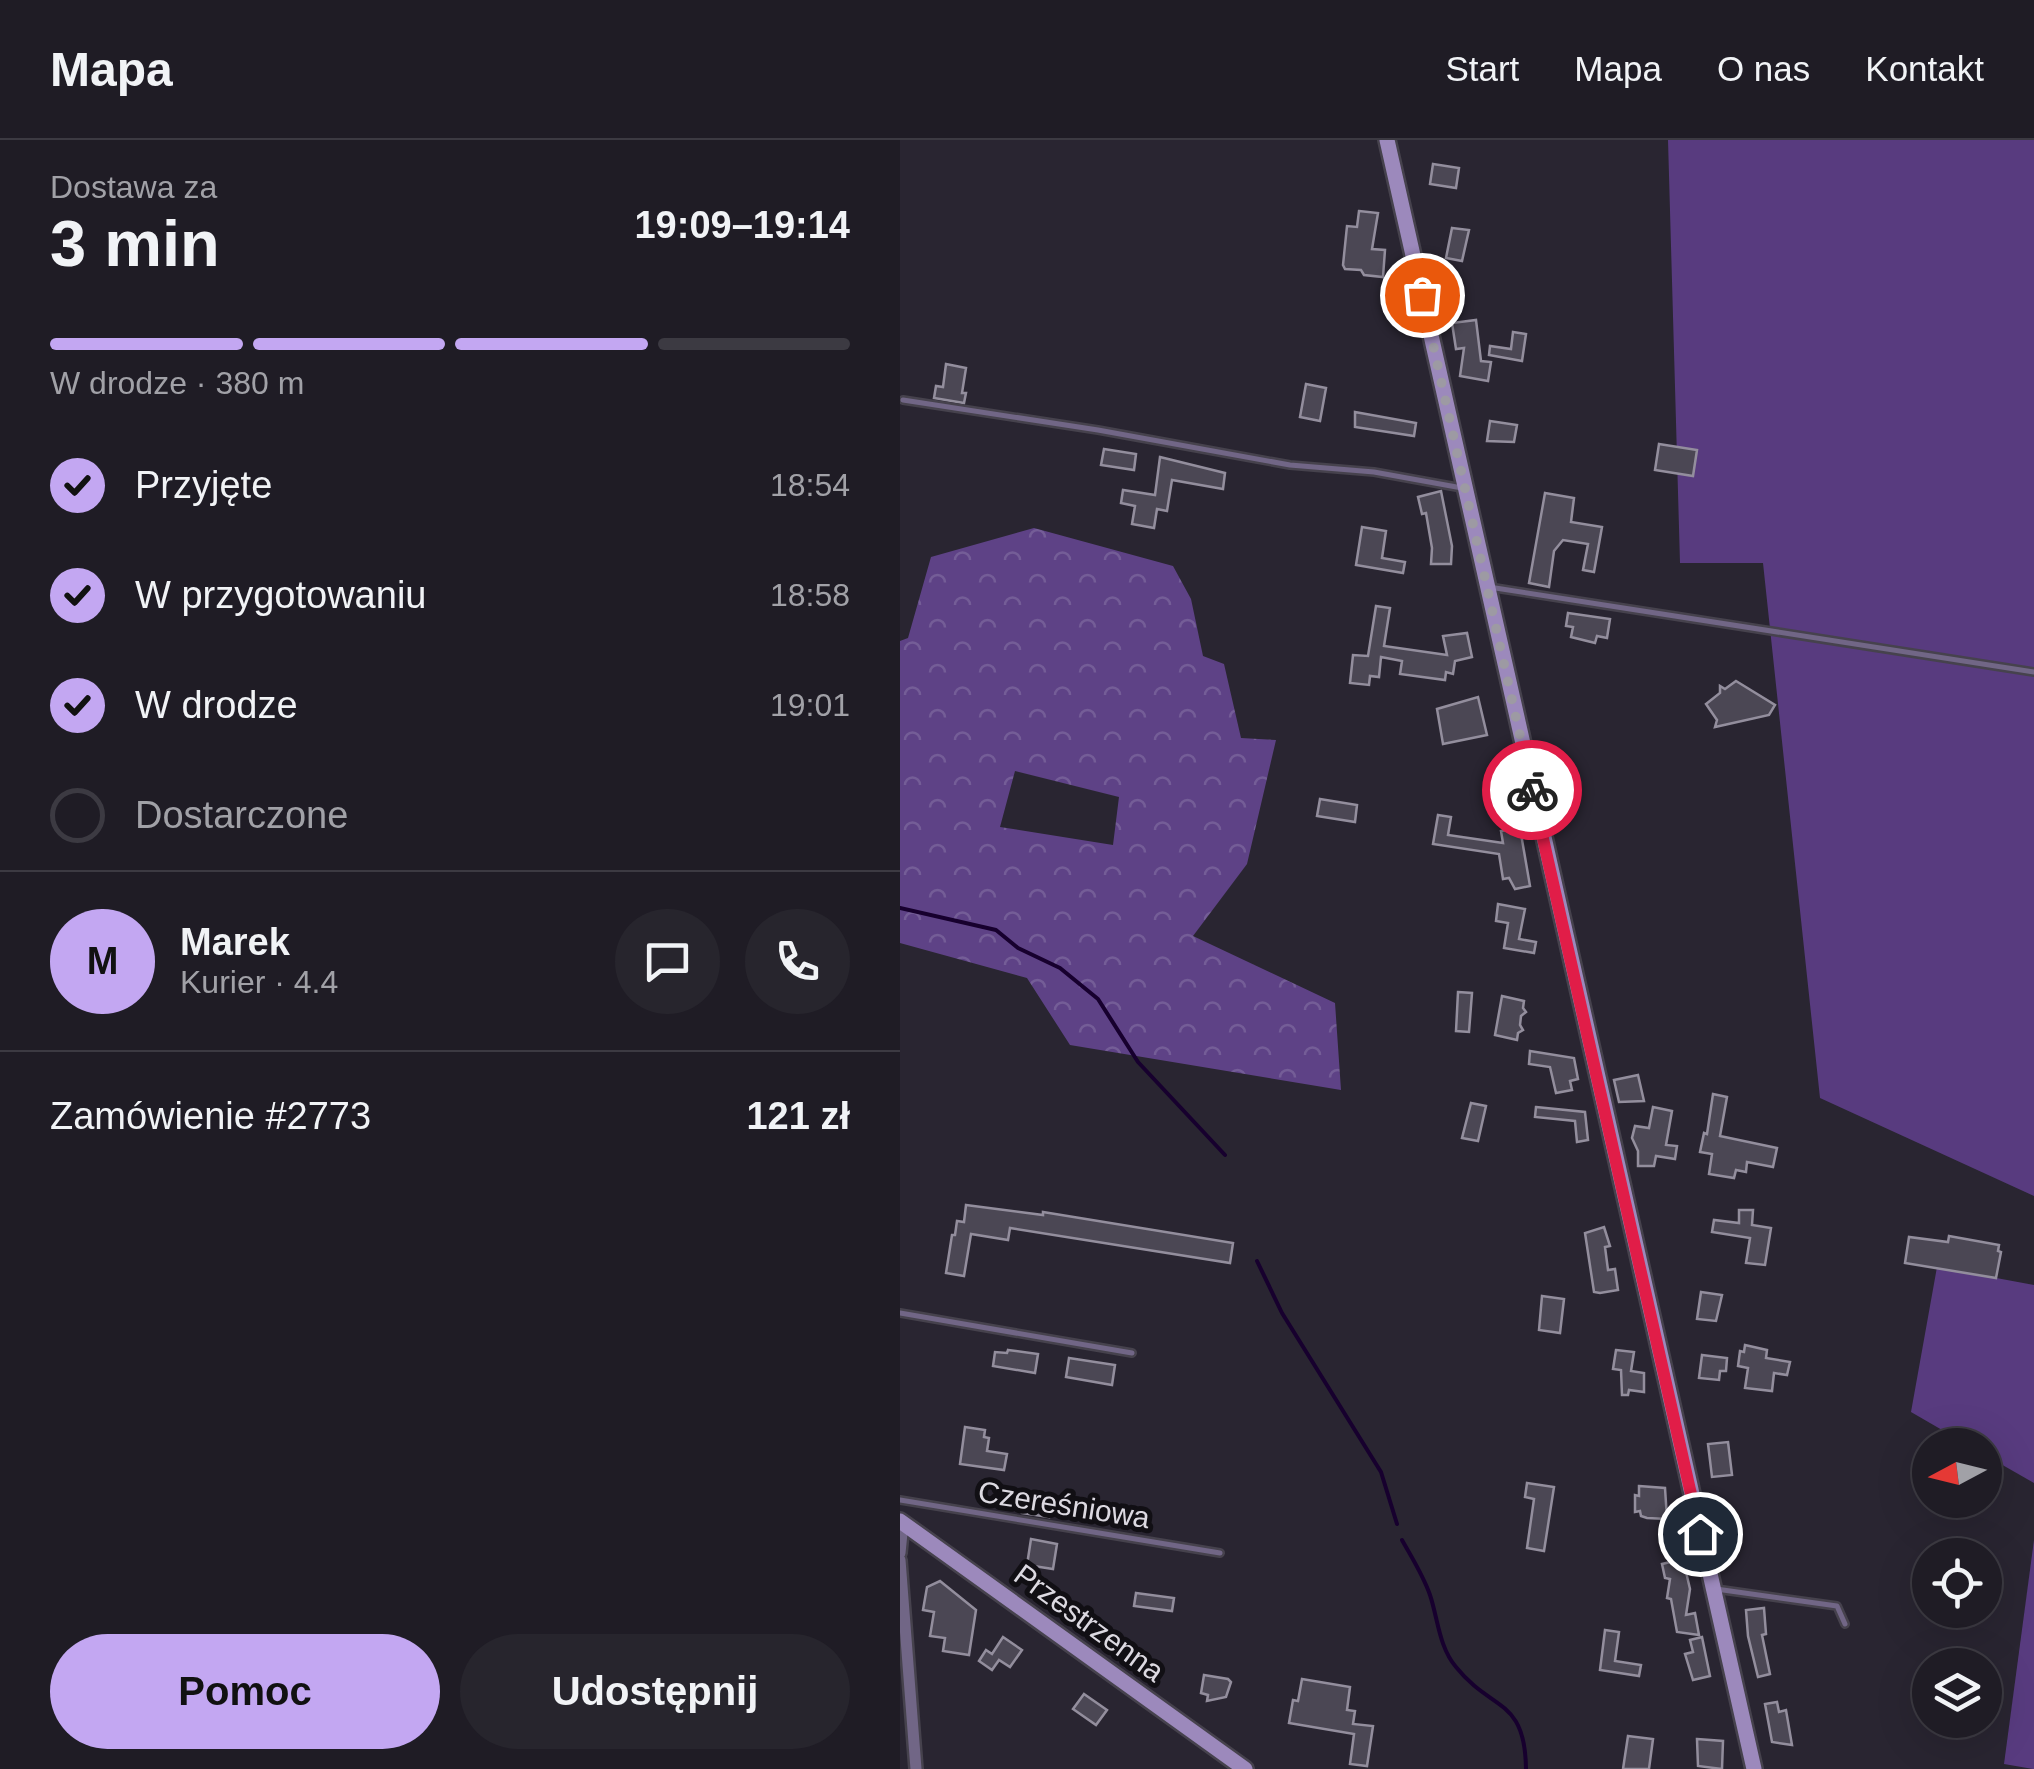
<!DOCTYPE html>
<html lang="pl">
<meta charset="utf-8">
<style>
body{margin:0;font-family:Helvetica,sans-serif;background:#27252d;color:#f1f3f6;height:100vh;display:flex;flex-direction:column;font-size:38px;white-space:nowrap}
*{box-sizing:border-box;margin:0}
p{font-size:32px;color:#a1a1a7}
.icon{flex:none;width:55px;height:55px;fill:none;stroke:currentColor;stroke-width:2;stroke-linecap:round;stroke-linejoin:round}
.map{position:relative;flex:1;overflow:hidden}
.side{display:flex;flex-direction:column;background:#1f1c25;width:900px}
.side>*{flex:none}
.needle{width:65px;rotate:263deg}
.tools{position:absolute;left:1012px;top:1288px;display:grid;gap:20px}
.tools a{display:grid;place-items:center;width:90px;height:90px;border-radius:50%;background:#1f1c25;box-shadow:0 10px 40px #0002,0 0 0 2px #3c3a42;font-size:50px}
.pin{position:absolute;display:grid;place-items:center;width:85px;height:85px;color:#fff;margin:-42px;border:5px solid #fff;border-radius:50%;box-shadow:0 2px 10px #0007}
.courier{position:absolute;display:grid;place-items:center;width:100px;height:100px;margin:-50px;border:8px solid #e11d48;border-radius:50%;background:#fff;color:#222;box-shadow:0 2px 12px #0007}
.summary em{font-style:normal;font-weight:800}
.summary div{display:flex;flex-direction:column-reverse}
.summary{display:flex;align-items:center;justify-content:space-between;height:170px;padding:0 50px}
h1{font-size:65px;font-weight:800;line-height:75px}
.bar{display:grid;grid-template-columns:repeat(4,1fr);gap:15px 10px;align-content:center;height:120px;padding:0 50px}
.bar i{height:12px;border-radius:8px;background:#3c3a42}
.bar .on{background:#c3a7f2}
.bar p{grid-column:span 4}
.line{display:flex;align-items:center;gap:25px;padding:0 50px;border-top:2px solid #3c3a42}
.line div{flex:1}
.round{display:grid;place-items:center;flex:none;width:105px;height:105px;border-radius:52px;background:#27252d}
ol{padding:0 50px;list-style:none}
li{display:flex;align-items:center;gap:30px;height:110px}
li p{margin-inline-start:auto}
li .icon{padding:10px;border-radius:50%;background:#c3a7f2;color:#111;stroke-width:4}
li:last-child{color:#a1a1a7}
li i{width:55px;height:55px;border:5px solid #3c3a42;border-radius:50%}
.action{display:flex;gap:20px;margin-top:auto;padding:20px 50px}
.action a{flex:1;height:115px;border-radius:60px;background:#c3a7f2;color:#111;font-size:40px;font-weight:800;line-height:115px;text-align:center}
.action a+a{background:#27252d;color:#f1f3f6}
header{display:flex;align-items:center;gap:60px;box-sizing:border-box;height:140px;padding:0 50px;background:#1f1c25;border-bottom:2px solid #3c3a42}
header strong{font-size:48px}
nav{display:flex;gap:55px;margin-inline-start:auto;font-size:35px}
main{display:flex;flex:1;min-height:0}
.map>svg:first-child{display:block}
</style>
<header>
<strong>Mapa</strong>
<nav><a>Start</a><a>Mapa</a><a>O nas</a><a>Kontakt</a></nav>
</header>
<main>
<section class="side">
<div class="summary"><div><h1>3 min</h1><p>Dostawa za</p></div><em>19:09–19:14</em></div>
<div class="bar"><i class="on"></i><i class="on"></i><i class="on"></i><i></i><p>W drodze · 380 m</p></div>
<ol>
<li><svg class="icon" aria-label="check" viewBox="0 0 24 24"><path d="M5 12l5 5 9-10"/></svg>Przyjęte<p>18:54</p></li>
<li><svg class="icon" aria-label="check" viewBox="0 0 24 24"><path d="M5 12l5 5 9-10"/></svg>W przygotowaniu<p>18:58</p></li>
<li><svg class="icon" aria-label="check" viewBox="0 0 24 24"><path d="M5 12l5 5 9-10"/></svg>W drodze<p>19:01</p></li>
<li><i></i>Dostarczone</li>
</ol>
<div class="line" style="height:180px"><b class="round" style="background:#c3a7f2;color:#111">M</b><div><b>Marek</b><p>Kurier · 4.4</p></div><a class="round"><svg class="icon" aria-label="chat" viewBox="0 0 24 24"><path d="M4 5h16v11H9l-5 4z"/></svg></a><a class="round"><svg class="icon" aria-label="phone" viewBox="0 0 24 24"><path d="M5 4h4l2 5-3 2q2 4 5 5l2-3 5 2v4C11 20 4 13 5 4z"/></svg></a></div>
<div class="line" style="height:130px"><div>Zamówienie #2773</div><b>121 zł</b></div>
<div class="action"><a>Pomoc</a><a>Udostępnij</a></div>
</section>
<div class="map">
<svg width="1134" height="1629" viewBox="0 0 1134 1629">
<defs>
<pattern id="forest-crowns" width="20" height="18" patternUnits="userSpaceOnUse" patternTransform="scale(2.5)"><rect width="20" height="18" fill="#5e4286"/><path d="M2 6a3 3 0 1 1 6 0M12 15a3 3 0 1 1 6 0" fill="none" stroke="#745d97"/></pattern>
</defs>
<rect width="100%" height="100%" fill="#292531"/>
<!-- green -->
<g fill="#583b7f">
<polygon points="768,0 1134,0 1134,1056 920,958 863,423 780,423"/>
<polygon points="1037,1127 1134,1145 1134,1343 1085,1315 1085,1305 1068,1305 1011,1272"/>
<polygon points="1134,1400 1134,1629 1133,1629 1104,1624"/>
</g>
<!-- forest -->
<path fill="url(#forest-crowns)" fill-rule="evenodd" d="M134,388L273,426L291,459L303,516L324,524L341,598L376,600L347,724L293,796L435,863L441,950L170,905L127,838L0,803V501L8,498L31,417ZM115,631L219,657L213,705L100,687Z"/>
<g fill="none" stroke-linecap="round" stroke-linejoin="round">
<!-- stream -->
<g stroke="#17002e" stroke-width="4">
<polyline points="0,768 96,790 118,808 160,828 198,859 238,922 325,1015"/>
<polyline points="357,1121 382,1173 481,1332 497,1384"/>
<path d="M502,1400C512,1418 523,1435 530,1455C538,1479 539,1507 556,1527C592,1572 625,1557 626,1629"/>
</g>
</g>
<!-- building -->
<g fill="#4b4754" stroke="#938e9d" stroke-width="2.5">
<polygon points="533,24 559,28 556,48 530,44"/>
<polygon points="459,71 478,73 472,109 485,110 483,137 464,135 461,130 445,129 443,125 447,86 457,87"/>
<polygon points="552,88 569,90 562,121 546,118"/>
<polygon points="576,180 581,221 591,222 588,241 560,236 564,208 556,209 552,183"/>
<polygon points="613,192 626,194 622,221 589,215 590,206 611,209"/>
<polygon points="46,224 66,228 62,253 66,253 64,263 34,258 36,246 43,247"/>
<polygon points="406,244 426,248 420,281 400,277"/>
<polygon points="455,272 516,283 514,296 455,287"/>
<polygon points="590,281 617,285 614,302 587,301"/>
<polygon points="759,304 797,310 793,336 755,330"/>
<polygon points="204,309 236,314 234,330 201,325"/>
<polygon points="260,317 325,333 323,349 272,340 267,371 257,369 254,388 232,384 235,366 221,363 223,350 255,355"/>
<polygon points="541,351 552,406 551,424 531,424 532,408 526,373 522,374 518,357"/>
<polygon points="645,353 674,358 671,382 702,387 694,432 683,430 688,404 663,400 654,411 649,447 629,443"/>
<polygon points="462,387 486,391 482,418 505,422 503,433 456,425"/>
<polygon points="476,466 490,468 484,506 547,515 543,496 567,493 572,517 555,521 553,534 546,532 545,540 500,534 502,521 481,517 479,537 470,536 469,545 450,543 453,515 468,516"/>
<polygon points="668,473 710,479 707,498 697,496 695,503 671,497 673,487 666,486"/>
<polygon points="836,541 875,565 869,575 815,587 817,580 806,564 820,553 820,546 825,549"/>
<polygon points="578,557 587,595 543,604 537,569"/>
<polygon points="420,659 457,665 455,682 417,676"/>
<polygon points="538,675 551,677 548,695 603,703 601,691 620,688 630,746 615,749 609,738 603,739 599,714 533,704"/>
<polygon points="598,764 625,769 619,799 636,802 634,813 604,808 608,783 596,781"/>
<polygon points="558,852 572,853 569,892 556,891"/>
<polygon points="602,856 624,861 623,868 626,872 621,876 620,885 623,890 618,893 617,900 595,895"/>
<polygon points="630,911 674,918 678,939 670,941 672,950 656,953 650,927 629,924"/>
<polygon points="738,935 744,961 719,962 714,940"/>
<polygon points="813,954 827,957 820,996 877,1008 873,1027 847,1022 846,1032 836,1030 834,1038 809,1034 812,1014 800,1012 804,993 807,994"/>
<polygon points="571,963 586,966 578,1001 562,998"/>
<polygon points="636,967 685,972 688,1000 677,1002 675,981 635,977"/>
<polygon points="753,967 772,971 766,1005 777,1006 775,1019 756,1016 754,1026 738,1026 738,1011 732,998 735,986 749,988"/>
<polygon points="66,1065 143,1075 143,1072 333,1103 330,1123 110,1088 108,1100 71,1094 64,1136 46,1133 52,1095 55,1095 57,1081 64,1082"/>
<polygon points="839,1070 853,1070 852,1085 871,1088 865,1125 846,1123 850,1098 812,1092 814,1080 839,1083"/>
<polygon points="704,1087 710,1106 705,1107 708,1130 715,1129 718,1150 700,1153 694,1152 685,1093"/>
<polygon points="1049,1096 1099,1105 1098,1111 1101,1112 1096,1138 1005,1123 1009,1097 1048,1102"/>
<polygon points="801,1152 822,1155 816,1181 797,1179"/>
<polygon points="642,1156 664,1159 660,1193 639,1190"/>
<polygon points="845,1205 867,1210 866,1218 890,1222 887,1235 874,1233 872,1251 845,1248 848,1228 838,1226 840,1211 844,1212"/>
<polygon points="108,1210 138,1214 135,1233 93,1226 95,1212 107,1213"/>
<polygon points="716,1210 734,1212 731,1231 744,1233 744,1252 729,1250 728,1255 722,1255 721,1230 713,1229"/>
<polygon points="802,1215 827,1218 826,1231 820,1231 819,1240 799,1238"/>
<polygon points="169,1218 215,1225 212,1245 166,1237"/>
<polygon points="65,1287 85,1290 84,1297 89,1298 87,1311 107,1314 104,1330 60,1324"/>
<polygon points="828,1302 832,1335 812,1337 808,1304"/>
<polygon points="627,1343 654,1347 644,1411 627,1408 634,1359 625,1357"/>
<polygon points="739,1346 765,1348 767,1379 747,1378 741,1376 740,1371 735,1372 735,1355 739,1356"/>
<polygon points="125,1354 151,1357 149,1377 122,1373"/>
<polygon points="131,1399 157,1404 153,1429 127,1425"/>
<polygon points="783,1419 790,1449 786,1475 795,1473 799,1495 777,1492 771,1459 767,1458 770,1439 765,1438 762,1424"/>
<polygon points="40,1441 76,1470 69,1515 43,1511 45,1498 30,1496 34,1472 23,1470 27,1447"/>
<polygon points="236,1453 274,1458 272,1471 234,1466"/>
<polygon points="864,1468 866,1494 862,1495 870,1534 858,1537 848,1496 846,1470"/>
<polygon points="705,1490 719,1492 715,1521 741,1525 739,1536 700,1530"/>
<polygon points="103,1497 122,1510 110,1527 99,1520 92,1530 79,1521 86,1510 92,1514"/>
<polygon points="802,1497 810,1536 793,1540 785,1514 793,1512 790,1500"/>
<polygon points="304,1535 328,1539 331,1542 326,1557 307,1561 308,1555 301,1553"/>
<polygon points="402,1539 450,1547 447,1570 455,1571 453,1584 473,1586 467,1626 450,1624 454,1594 389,1583 393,1560 398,1561"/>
<polygon points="184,1554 207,1570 196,1585 173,1569"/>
<polygon points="877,1562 879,1572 886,1570 892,1605 872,1602 865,1564"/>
<polygon points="728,1596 753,1599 749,1629 723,1629"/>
<polygon points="797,1599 823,1601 822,1629 798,1626"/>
</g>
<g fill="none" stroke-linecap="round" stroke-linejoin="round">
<!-- lane casing -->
<g stroke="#46424d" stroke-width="10">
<g id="lane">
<polyline points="3,260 198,290 390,325 474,332 562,348"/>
<polyline points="589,447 1134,532"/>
<polyline points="0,1173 232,1213"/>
<polyline points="0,1360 320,1413"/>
<polyline points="816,1449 937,1466 945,1484"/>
</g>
</g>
<!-- street casing -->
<g stroke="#46424d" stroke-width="16">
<g id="street">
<polyline points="0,1413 3,1383"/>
<polyline points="0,1420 16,1629"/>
</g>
</g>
<!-- secondary casing -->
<g stroke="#46424d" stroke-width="20">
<g id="secondary">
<polyline points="487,0 854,1629"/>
<polyline points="0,1381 345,1629"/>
</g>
</g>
<!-- lane -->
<use href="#lane" stroke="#716686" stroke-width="5"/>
<!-- street -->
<use href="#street" stroke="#716686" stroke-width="11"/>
<!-- secondary -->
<use href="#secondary" stroke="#9c89bc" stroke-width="15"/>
</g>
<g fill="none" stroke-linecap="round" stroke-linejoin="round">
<!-- done -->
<polyline stroke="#9d9aa3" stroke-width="10" stroke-dasharray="0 18" points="522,155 632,650"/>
<!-- route -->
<polyline stroke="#e11d48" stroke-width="12" points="632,650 800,1394"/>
</g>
<g text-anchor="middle" stroke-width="10" stroke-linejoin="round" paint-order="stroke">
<!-- street labels -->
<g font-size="30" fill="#dcd9e1" stroke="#110f14">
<text transform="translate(164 1365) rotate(9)" y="10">Czereśniowa</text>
<text transform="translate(189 1483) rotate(36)" y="10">Przestrzenna</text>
</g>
</g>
</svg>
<div class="tools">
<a><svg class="needle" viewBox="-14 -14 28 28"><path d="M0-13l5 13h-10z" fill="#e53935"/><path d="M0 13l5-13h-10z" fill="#a1a1a7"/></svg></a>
<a><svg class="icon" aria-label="locate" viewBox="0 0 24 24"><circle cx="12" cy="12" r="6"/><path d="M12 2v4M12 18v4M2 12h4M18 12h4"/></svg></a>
<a><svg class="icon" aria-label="layers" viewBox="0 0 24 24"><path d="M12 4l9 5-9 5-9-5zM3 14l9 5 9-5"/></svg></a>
</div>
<div class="pin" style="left:522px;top:155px;background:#ea580c"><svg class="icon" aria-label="bag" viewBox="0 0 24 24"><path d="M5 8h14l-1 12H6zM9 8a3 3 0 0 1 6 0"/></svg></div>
<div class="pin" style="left:800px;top:1394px;background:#1f2937"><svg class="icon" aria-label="home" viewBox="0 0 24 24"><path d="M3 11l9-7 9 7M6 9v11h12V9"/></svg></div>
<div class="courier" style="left:632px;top:650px"><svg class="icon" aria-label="bike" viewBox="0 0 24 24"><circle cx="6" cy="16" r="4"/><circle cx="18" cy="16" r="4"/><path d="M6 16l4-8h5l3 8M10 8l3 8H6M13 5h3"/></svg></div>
</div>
</main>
